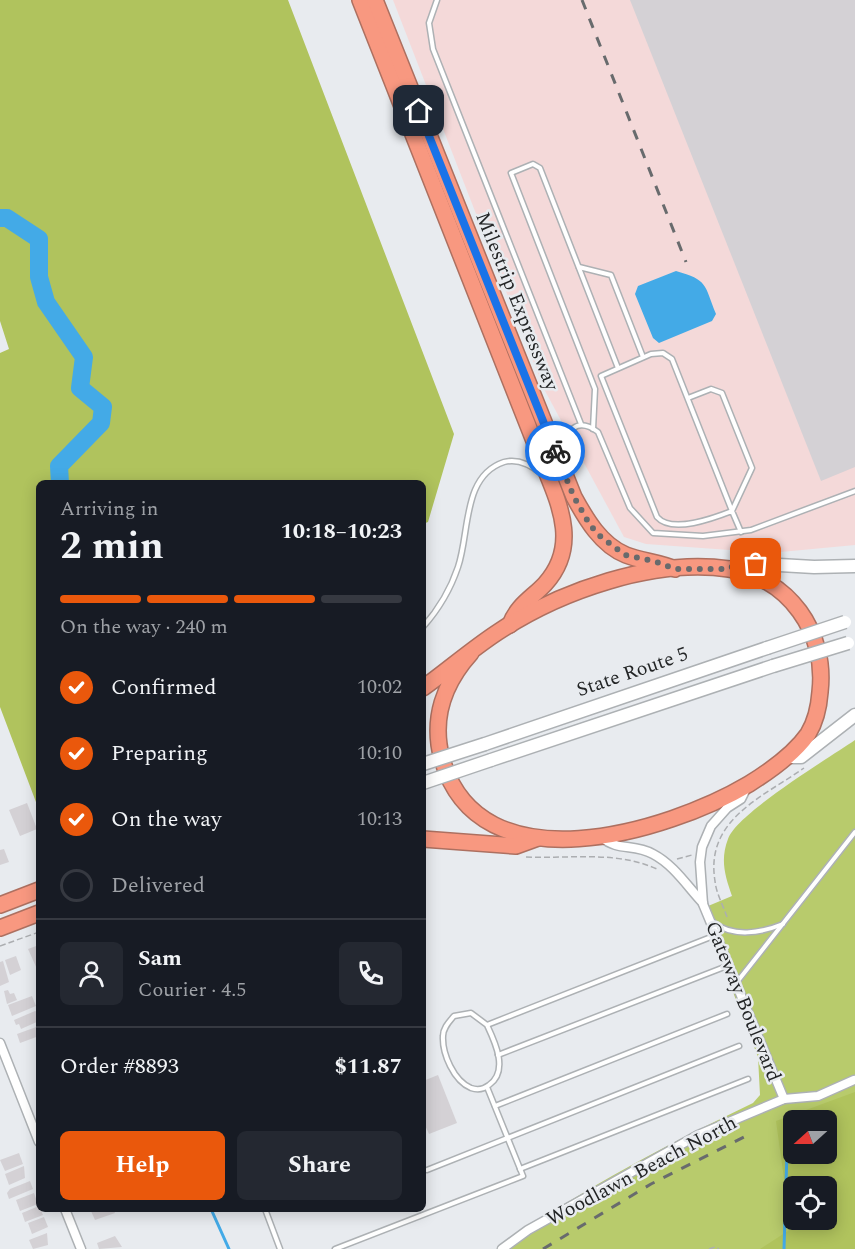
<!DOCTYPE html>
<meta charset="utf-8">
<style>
body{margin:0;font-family:Spectral,serif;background:#242831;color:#f1f3f6;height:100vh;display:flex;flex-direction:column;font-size:22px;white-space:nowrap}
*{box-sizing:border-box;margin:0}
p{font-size:20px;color:#9ea1a6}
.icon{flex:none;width:33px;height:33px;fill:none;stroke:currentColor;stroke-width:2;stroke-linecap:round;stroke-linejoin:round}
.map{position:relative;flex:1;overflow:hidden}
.details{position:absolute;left:36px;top:480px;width:390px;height:732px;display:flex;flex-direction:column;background:#171b24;border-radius:9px;box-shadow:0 3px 15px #0003}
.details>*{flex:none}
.needle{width:39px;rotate:249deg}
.buttons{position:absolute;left:783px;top:1110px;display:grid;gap:12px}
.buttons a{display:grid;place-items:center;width:54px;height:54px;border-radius:9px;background:#171b24;box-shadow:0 3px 15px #0003;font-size:30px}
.pin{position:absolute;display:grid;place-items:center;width:51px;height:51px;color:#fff;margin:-26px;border-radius:12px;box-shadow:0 3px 9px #0006}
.courier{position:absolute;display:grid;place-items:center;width:60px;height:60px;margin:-30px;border:4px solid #1a73e8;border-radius:50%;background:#fff;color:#222;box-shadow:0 2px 8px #0007}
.headline em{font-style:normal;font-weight:700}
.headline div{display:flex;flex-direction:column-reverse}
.headline{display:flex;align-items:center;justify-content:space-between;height:102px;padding:0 24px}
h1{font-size:39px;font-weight:700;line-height:45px}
.bar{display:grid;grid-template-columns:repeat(4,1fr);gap:9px 6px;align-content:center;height:72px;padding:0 24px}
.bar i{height:8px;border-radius:4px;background:#363941}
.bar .selected{background:#ea580c}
.bar p{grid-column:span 4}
.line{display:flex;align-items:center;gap:15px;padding:0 24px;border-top:2px solid #363941}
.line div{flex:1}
.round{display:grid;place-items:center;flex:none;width:63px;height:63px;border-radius:9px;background:#242831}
ol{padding:0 24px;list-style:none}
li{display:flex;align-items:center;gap:18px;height:66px}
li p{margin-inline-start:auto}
li .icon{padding:6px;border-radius:50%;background:#ea580c;color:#fff;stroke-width:4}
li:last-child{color:#9ea1a6}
li i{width:33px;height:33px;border:3px solid #363941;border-radius:50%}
.cta{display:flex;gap:12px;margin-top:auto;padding:12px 24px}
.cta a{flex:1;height:69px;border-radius:9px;background:#ea580c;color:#fff;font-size:24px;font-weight:700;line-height:69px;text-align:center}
.cta a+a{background:#242831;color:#f1f3f6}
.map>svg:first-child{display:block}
</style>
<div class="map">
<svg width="855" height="1249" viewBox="0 0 855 1249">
<rect width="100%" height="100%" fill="#e8ebef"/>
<!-- industrial -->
<polygon fill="#f4d9d9" points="393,0 855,0 855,545 770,553 646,544 624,537 544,389"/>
<!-- green -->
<path fill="#b8cb6c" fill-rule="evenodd" d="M855,740V1249H497C578,1191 664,1146 753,1103L760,1095L758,1057L701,909L732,896C725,876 720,860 728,839C737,813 829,758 855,740ZM794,1120H826V1154H794ZM794,1186H826V1220H794Z"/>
<!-- forest -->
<g fill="#b0c35d" fill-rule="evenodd">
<polygon points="0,0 288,0 454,434 428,522 423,524 423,483 39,483 39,810 0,707 0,353 9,349 0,321"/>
<path d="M855,1092V1249H760L791,1229L776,1121ZM794,1120H826V1154H794ZM794,1186H826V1220H794Z"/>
</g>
<!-- water -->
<path fill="#43aae7" d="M676,271C708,280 704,284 716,314L712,321L659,343L653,338L635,294L638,286Z"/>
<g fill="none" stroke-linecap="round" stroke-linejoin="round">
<!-- stream -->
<g stroke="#43aae7" stroke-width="3">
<polyline points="211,1209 229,1249"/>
<polyline points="784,1249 788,1118"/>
</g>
<!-- river -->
<polyline stroke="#43aae7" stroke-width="18" points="0,218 7,218 39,239 39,277 46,302 84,357 80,388 103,407 101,423 59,466 60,483"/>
</g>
<!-- building -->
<g fill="#d4d1d5">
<polygon points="630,0 855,0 855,467 821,481"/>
<polygon points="27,803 37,829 20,836 9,810"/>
<polygon points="4,849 9,862 0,865 0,850"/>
<polygon points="39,945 39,968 37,969 28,949"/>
<polygon points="16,956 21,970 10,975 5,960"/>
<polygon points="3,961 9,982 0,986 0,962"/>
<polygon points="8,990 10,994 14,993 17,1000 7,1004 4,991"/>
<polygon points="32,996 36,1006 12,1016 8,1005"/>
<polygon points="35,1011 37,1012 39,1021 21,1029 19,1024 16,1025 14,1020"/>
<polygon points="39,1026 39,1036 20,1043 17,1034"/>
<polygon points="438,1075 457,1123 429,1134 423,1121 423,1081"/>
<polygon points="19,1153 23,1164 5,1171 0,1160"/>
<polygon points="24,1166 25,1178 9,1185 5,1174"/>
<polygon points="30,1181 33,1189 9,1199 7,1193 10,1189"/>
<polygon points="34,1193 38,1204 20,1211 16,1200"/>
<polygon points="39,1206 43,1215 25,1222 22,1213"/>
<polygon points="95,1209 113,1209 115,1213 95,1220 91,1211"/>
<polygon points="44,1217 48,1227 32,1234 28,1223"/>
<polygon points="47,1233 48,1245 33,1249 29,1240"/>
<polygon points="115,1236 122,1247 99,1249 97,1243"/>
</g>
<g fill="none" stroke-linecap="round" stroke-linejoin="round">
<!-- lane casing -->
<g stroke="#adb1b4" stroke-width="7">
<g id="lane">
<polyline points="437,0 429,23 433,49 581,424"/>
<polyline points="579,267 611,275 643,357"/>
<path d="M688,398L711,389L722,393L752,468L732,511C714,518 672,534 657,517L601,376L651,354L663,353L672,359L732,511L741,532"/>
<polyline points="593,429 595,389 511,173 533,164 540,168 618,368"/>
<path d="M562,453C566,431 576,416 598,432L630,508L653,533L703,536L751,530L855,491"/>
<path d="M423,627C438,610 451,588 458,567C470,532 462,476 504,462C518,458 531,465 542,474"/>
<path d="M713,922C733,938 761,933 783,924"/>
<polyline points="737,982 855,832"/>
<path d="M487,1025C495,1042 509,1071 489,1085C484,1089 477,1090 471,1088C454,1081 442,1054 443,1036C443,1028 449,1022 454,1016L471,1013L487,1025L716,935"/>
<polyline points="498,1055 727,966"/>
<polyline points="495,1106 727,1014"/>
<polyline points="520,1169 748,1079"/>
<polyline points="427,1170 739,1046"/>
<polyline points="265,1209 280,1249"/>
<polyline points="335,1249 523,1176 487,1087"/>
</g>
</g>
<!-- street casing -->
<g stroke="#adb1b4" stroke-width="11">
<g id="street">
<polyline points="747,787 741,799 727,808 711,826 702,847 700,862 703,904 784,1099"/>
<path d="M601,837C619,852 633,843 653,854C674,865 687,886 703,903"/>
<polyline points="0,1043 39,1142"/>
<polyline points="65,1209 81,1249"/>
<polyline points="502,1249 528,1230 698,1135 784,1099 818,1096 854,1080"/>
</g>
</g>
<!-- secondary casing -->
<g stroke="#adb1b4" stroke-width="15">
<g id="secondary">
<polyline points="727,569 743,563 814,567 855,566"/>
<polyline points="485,744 767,648"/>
<polyline points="787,757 801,757 855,715"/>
<polyline points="491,760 773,666"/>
</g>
</g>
<!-- highway casing -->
<g stroke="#ad7060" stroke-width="18">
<g id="highway">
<path d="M360,0L538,451C555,496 583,542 545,584C532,598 517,605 510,625"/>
<path d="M375,0L574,497C586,519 601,545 626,555C641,561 659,562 675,569"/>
<path d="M423,688C448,670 472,649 498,632C560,591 654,558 729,569C789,578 827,632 820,692C819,706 816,721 808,734C794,754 770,771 749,784C668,832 479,890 442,759C431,719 444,683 471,653"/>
<polyline points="423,839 516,846 538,838"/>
<polyline points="0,905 39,890"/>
<polyline points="0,928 39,913"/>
</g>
</g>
<!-- path -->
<g stroke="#acaeb1" stroke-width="1.5" stroke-dasharray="6 3" stroke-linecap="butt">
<path d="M526,857C571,859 617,850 659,870"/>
<polyline points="677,859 692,855"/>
<path d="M727,917C723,905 716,893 715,881C705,820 761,798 804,768"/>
<polyline points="0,946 39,932"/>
<polyline points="709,1249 715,1247 719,1249"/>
</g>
<!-- lane -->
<use href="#lane" stroke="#fff" stroke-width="4"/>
<!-- street -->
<use href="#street" stroke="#fff" stroke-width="8"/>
<!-- secondary -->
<use href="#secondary" stroke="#fff" stroke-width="12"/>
<!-- highway -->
<use href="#highway" stroke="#f89880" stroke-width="15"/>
<!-- rail -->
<g stroke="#686b6d" stroke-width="3" stroke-dasharray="10 10" stroke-linecap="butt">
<polyline points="582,0 686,262"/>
<polyline points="543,1249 651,1184 744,1137"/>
</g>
<!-- secondary-bridge casing -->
<g stroke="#adb1b4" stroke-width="15" stroke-linecap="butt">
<g id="secondary-bridge">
<polyline points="767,648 845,622"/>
<polyline points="773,666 848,643"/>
<polyline points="423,764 485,744"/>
<polyline points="423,783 491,760"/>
</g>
</g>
<!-- secondary-bridge -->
<use href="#secondary-bridge" stroke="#fff" stroke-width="12"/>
</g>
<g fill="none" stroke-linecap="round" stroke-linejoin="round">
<!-- done -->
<polyline stroke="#686a6c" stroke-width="6" stroke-dasharray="0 10.8" points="555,451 574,497 590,525 601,537 625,555 654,561 675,569 727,569 743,562 756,564"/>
<!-- route -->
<polyline stroke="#1a73e8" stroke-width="8" points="419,111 555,451"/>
</g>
<g text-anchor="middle" stroke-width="5" stroke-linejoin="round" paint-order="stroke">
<!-- street labels -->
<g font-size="20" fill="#232526" stroke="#e8ebef">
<text transform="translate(518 301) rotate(68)" y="7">Milestrip Expressway</text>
<text transform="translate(632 671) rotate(-19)" y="7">State Route 5</text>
<text transform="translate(744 1001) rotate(68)" y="7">Gateway Boulevard</text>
<text transform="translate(641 1170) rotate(-28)" y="7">Woodlawn Beach North</text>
</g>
</g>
</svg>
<div class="buttons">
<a><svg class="needle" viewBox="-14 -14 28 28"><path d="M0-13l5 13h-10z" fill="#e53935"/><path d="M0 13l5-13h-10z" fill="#9ea1a6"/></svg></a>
<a><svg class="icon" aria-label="locate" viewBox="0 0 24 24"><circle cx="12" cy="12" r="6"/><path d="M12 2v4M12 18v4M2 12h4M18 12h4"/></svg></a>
</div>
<div class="pin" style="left:756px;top:564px;background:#ea580c"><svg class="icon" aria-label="bag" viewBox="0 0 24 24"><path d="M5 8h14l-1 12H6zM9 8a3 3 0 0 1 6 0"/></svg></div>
<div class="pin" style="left:419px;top:111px;background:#1f2937"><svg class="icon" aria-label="home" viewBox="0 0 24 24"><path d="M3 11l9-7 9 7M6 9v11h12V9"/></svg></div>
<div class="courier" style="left:555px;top:451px"><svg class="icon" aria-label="bike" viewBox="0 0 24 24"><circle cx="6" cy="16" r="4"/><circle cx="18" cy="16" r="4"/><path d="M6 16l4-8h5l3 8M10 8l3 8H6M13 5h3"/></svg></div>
<section class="details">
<div class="headline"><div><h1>2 min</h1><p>Arriving in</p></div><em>10:18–10:23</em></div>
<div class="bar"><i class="selected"></i><i class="selected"></i><i class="selected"></i><i></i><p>On the way · 240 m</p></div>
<ol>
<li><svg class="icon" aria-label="check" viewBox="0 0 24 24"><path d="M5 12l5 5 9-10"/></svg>Confirmed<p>10:02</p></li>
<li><svg class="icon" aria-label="check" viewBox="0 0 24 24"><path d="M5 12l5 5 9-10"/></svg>Preparing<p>10:10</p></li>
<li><svg class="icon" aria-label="check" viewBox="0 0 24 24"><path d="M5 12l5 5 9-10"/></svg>On the way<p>10:13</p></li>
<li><i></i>Delivered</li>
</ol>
<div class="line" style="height:108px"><a class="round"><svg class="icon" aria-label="person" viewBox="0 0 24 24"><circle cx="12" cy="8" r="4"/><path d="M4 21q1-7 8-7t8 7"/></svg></a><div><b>Sam</b><p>Courier · 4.5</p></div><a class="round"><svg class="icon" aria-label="phone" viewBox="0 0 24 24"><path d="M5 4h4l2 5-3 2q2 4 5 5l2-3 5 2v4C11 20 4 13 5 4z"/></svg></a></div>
<div class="line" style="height:78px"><div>Order #8893</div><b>$11.87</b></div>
<div class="cta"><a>Help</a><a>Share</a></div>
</section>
</div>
